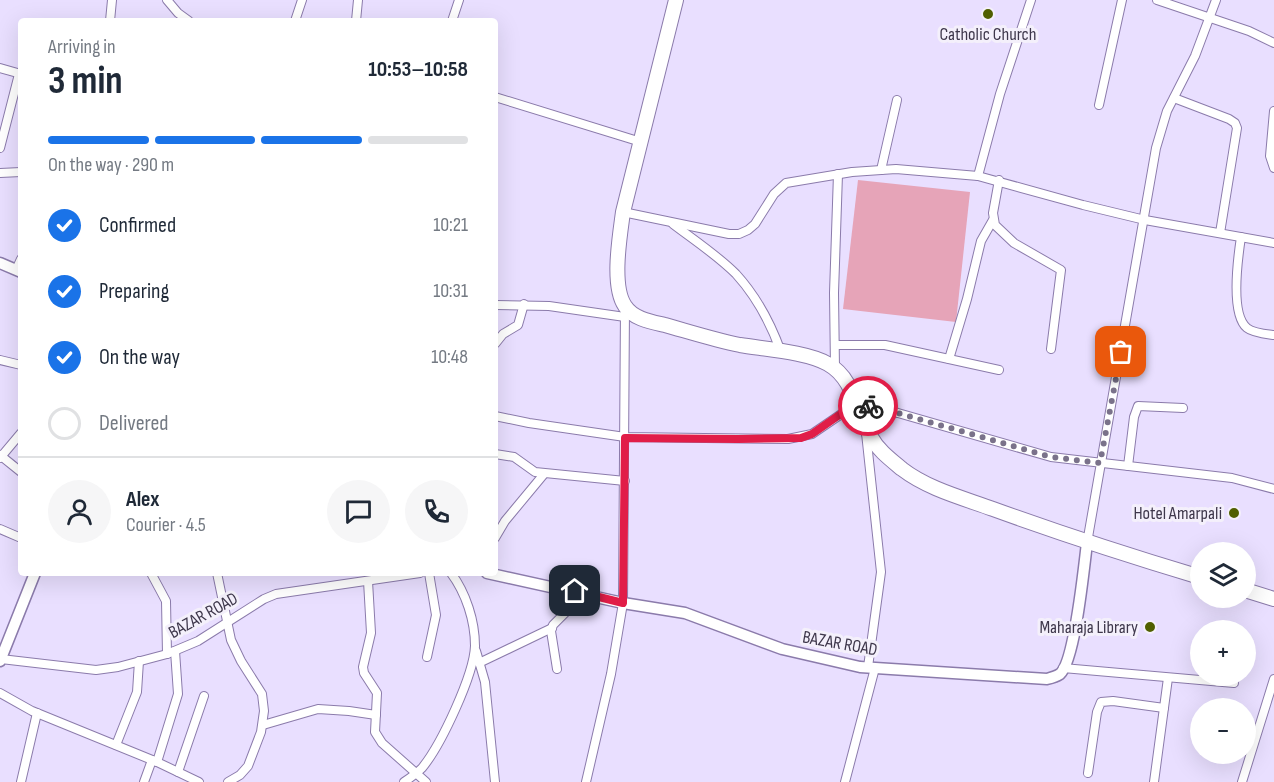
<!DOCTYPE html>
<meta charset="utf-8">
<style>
body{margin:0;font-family:"Sofia Sans Condensed",sans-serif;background:#f6f6f7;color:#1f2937;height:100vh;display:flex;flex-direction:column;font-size:22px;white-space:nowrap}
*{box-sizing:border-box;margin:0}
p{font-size:20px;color:#747a83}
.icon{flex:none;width:33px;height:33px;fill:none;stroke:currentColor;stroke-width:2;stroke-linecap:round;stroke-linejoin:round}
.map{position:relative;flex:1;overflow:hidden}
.sheet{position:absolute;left:18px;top:18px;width:480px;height:558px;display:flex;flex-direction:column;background:#fff;border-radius:6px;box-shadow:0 6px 24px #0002}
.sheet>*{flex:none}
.controls{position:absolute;left:1190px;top:542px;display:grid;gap:12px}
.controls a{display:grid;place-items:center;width:66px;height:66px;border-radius:50%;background:#fff;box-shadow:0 6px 24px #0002;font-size:30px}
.pin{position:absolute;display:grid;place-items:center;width:51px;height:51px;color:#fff;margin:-26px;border-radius:12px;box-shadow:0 3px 9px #0006}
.courier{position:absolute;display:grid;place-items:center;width:60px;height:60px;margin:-30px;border:4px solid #e11d48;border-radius:50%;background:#fff;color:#222;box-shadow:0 2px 8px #0007}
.overview em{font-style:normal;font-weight:700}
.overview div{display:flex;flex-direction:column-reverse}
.overview{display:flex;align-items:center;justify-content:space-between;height:102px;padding:0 30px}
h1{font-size:39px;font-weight:700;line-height:45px}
.bar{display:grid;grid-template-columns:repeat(4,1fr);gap:9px 6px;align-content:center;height:72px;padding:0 30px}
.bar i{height:8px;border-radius:4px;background:#e0e1e3}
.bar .selected{background:#1a73e8}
.bar p{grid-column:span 4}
.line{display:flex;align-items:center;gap:15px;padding:0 30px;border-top:2px solid #e0e1e3}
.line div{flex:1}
.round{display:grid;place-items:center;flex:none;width:63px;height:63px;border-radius:32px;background:#f6f6f7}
ol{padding:0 30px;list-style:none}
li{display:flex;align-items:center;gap:18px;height:66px}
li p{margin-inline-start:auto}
li .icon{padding:6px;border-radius:50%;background:#1a73e8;color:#fff;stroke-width:4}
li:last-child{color:#747a83}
li i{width:33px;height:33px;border:3px solid #e0e1e3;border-radius:50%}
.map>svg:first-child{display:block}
</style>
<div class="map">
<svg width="1274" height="782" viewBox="0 0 1274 782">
<rect width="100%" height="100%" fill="#e9dfff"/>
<!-- green -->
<polygon fill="#e6a4b8" points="858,180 970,192 956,322 843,309"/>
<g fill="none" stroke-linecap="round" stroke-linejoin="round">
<!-- minor casing -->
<g stroke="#8b7bab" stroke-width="10">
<g id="minor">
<polyline points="167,0 178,13 189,21"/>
<polyline points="1157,0 1249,31 1274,43"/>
<polyline points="110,21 112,0"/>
<polyline points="295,21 302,0"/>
<polyline points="356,21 358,0"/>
<polyline points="452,21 459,0"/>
<polyline points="0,68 21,74"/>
<polyline points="495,97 641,142"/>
<polyline points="1174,98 1229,119 1235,123 1237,128 1220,233"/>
<polyline points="1099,105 1122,0"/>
<polyline points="1274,111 1270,156 1274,168"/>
<polyline points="0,148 19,74"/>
<polyline points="881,170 897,100"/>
<polyline points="0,173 21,172"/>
<polyline points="978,176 1000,94 1031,0"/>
<polyline points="999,180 993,213 995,225 1014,243 1061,270 1051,349"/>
<polyline points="623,212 729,234 739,234 748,230 755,224 774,194 786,183 852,172 896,169 978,176 1083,205 1145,220 1274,243"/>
<path d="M673,224C694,240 717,255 736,274C756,296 771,324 781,352"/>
<path d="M1241,237C1238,257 1230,314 1247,328C1253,333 1266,334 1274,335"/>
<polyline points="16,270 21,259"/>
<polyline points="495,305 549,306 625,317"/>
<polyline points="495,344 503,334 518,325 524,304"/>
<polyline points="835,345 885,345 999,370"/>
<polyline points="949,359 967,299 981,241 993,220"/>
<polyline points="0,360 21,365"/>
<polyline points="835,369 834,293 838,174"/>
<polyline points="495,416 529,423 625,437 788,439 812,434 856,404 898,413 1051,457 1232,478 1274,489"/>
<polyline points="866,433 881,572 868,667"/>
<polyline points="495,454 514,457 535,472 625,481"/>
<polyline points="0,455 21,472"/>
<polyline points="0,458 21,433"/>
<polyline points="1128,466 1134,417 1138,406 1183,408"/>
<polyline points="0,529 21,538"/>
<polyline points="495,538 505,521 544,474"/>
<polyline points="1087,543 1156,148 1167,111 1195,56 1216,0"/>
<polyline points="151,573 166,601 167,654"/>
<polyline points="217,573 231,640 241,661 262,694 264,711 261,732 248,766 240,775 228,782"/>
<polyline points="368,581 371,633 363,667 364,673 377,693 375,732 382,743 426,782"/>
<polyline points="476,651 485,682 495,782"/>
<polyline points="427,657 436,615 429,573"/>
<polyline points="1,659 96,670 118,667 167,654 198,641 264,599 276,594 420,573"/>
<polyline points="479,663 552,628"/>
<polyline points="1063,668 1234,683"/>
<polyline points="557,669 551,631 553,625 569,609 575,591"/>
<polyline points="0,693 32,711 157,762 199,782"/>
<polyline points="263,725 318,709 349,711 376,715"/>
<polyline points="116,745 137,692 139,661"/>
<polyline points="157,762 178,694 175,651"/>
<polyline points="178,772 204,696"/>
<polyline points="1088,773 1097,712 1101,702 1113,701 1164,708"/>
<polyline points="21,782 37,713"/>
<polyline points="144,782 152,760"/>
<path d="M404,782C410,778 417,773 422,768C441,745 474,675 475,646C475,621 466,593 451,573"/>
<polyline points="586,782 611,674 623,603 625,306"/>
<polyline points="845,782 875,668"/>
<polyline points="1154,782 1168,678"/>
<polyline points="1242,782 1274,679"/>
</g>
</g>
<!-- tertiary casing -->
<g stroke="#8b7bab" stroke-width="13">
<g id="tertiary">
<polyline points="0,263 21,272"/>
<path d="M487,573L623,603L685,613L782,649L860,667L1047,679C1051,678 1057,676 1060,674C1075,661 1084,566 1087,543"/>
<polyline points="0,661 35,573"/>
</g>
</g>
<!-- trunk casing -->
<g stroke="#8b7bab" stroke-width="16">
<g id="trunk">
<path d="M676,0L623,212C620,235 611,286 625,306C633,319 652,322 665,325C690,332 715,340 740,345C764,349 808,352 828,364C854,378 857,413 871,437C878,450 890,459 902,469C928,489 963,498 993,509C1062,534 1130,556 1200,577"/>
<polyline points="1245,590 1274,599"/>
</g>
</g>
<!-- minor -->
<use href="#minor" stroke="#fff" stroke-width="8"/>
<!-- tertiary -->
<use href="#tertiary" stroke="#fff" stroke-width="10"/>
<!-- trunk -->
<use href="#trunk" stroke="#fff" stroke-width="14"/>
</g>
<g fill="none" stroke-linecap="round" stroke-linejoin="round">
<!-- done -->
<polyline stroke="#7a728a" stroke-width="6" stroke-dasharray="0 10.8" points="868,406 898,413 1051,457 1100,463 1121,352"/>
<!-- route -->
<polyline stroke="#e11d48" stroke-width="8" points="575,591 623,603 625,438 738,439 801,438 812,434 855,404 868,406"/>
</g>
<!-- markers -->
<g fill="#505f00" stroke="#f4f0fb" stroke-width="2">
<circle cx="988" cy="14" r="6"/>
<circle cx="1234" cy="513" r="6"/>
<circle cx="1150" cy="627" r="6"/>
</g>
<g text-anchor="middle" stroke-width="6" stroke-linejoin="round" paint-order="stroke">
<!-- poi labels -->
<g font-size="18" fill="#3e374b" stroke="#f4f0fb" text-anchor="end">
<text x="988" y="40" text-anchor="middle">Catholic Church</text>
<text x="1222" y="519">Hotel Amarpali</text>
<text x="1138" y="633">Maharaja Library</text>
</g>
<!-- street labels -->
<g font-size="18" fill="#3e374b" stroke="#f4f0fb">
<text transform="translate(203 615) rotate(-29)" y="6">BAZAR ROAD</text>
<text transform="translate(840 643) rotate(10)" y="6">BAZAR ROAD</text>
</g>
</g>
</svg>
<div class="controls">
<a><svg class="icon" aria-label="layers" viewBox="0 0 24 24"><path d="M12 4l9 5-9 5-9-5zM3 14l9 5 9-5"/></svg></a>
<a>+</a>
<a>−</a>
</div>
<div class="pin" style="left:1121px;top:352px;background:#ea580c"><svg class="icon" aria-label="bag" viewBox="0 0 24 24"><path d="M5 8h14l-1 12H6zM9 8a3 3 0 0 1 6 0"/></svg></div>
<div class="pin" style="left:575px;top:591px;background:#1f2937"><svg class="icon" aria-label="home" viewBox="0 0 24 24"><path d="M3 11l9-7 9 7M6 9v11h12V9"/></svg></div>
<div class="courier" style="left:868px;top:406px"><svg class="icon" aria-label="bike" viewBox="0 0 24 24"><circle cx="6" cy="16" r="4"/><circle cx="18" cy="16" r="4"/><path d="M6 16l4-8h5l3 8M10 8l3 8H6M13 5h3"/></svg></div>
<section class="sheet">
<div class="overview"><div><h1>3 min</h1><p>Arriving in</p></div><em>10:53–10:58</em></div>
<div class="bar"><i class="selected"></i><i class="selected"></i><i class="selected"></i><i></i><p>On the way · 290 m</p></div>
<ol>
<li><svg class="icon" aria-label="check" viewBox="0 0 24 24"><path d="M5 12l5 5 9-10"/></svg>Confirmed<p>10:21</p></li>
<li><svg class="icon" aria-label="check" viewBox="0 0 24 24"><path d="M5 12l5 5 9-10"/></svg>Preparing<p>10:31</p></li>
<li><svg class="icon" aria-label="check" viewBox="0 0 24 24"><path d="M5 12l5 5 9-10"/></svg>On the way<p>10:48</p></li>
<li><i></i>Delivered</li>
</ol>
<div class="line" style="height:108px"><a class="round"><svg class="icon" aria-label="person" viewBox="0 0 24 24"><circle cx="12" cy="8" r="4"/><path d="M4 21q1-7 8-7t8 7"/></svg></a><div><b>Alex</b><p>Courier · 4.5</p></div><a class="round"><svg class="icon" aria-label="chat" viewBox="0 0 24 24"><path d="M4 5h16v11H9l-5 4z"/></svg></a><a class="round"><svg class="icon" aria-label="phone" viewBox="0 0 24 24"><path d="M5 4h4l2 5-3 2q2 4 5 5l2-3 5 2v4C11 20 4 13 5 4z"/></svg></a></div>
</section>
</div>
